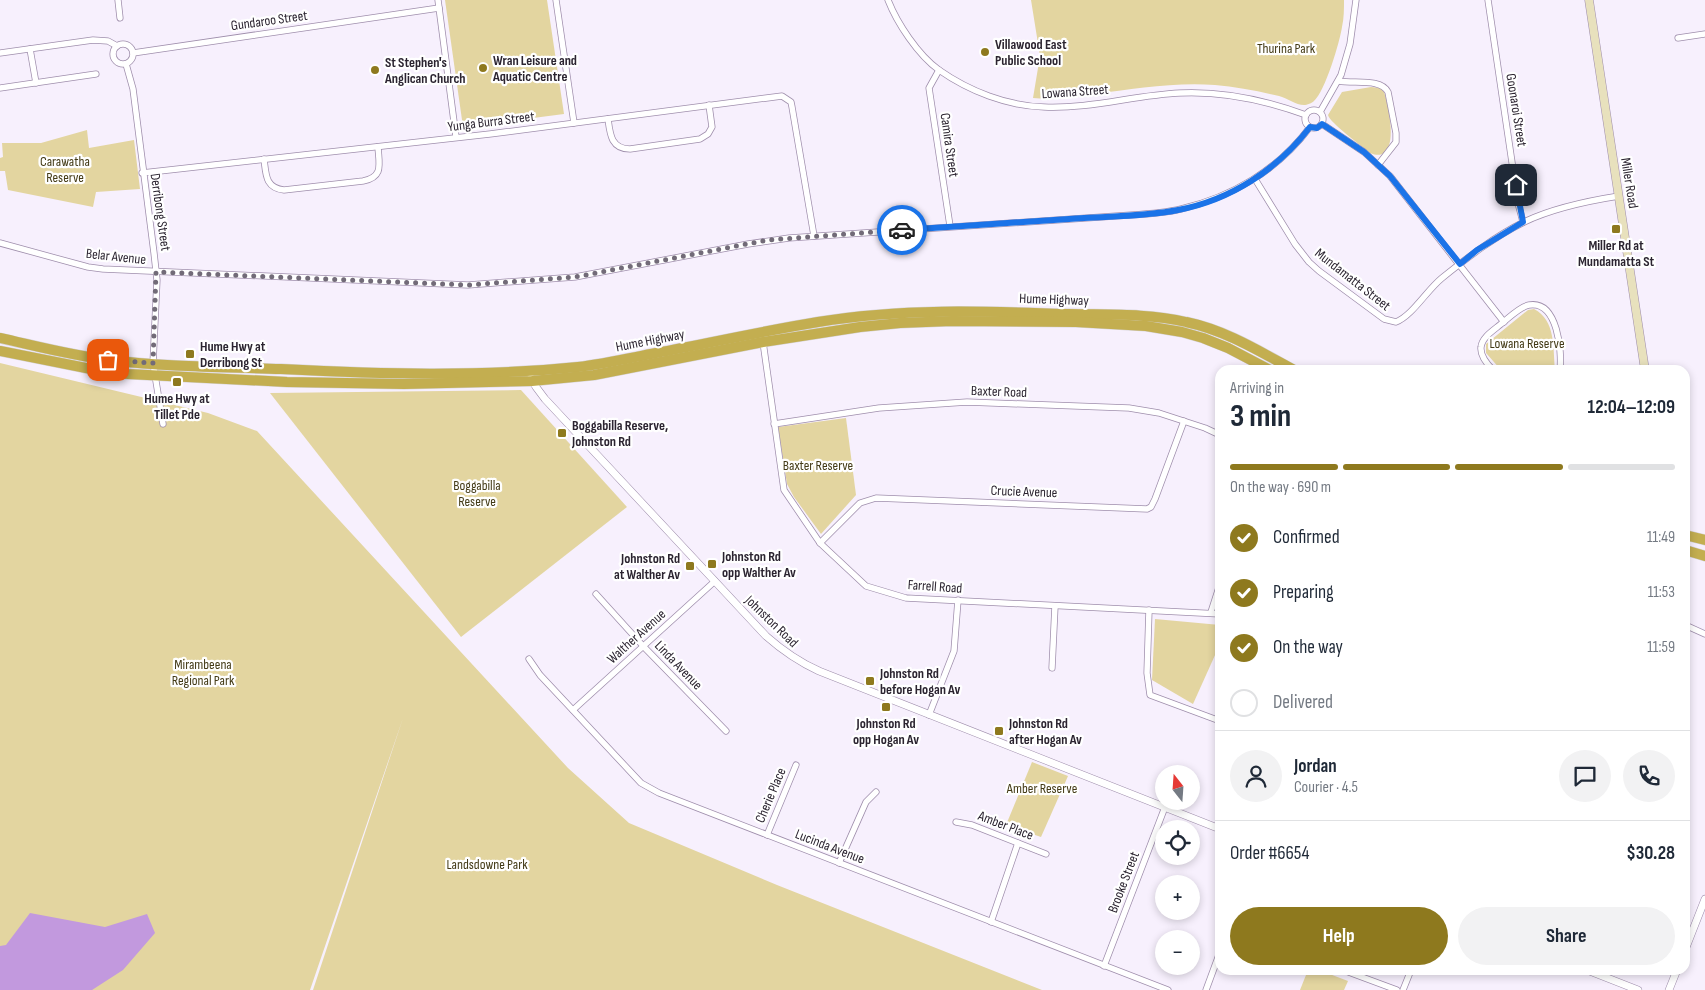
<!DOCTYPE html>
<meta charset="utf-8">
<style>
body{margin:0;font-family:"Sofia Sans Condensed",sans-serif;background:#f2f2f3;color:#1f2937;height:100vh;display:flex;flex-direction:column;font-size:19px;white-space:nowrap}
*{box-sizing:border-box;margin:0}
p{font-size:16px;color:#747a83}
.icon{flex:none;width:28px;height:28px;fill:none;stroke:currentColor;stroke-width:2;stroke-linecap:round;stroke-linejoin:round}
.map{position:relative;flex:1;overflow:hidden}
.drawer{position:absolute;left:1215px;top:365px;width:475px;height:610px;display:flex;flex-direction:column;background:#fff;border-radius:15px;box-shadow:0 2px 8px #0003}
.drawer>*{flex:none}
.needle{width:32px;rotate:343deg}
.tools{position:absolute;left:1155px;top:765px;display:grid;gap:10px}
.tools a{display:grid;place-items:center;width:45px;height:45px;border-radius:50%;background:#fff;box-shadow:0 2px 8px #0003;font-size:25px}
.pin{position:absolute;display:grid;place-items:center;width:42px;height:42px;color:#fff;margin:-21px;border-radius:10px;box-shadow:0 2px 8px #0006}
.courier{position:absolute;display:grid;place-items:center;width:50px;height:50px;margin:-25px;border:4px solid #1a73e8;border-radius:50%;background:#fff;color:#222;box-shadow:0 1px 6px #0007}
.overview em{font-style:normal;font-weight:700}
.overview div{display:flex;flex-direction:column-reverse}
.overview{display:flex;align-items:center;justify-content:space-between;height:85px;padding:0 15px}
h1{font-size:32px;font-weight:700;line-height:38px}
.bar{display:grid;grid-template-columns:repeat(4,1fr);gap:8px 5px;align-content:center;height:60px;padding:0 15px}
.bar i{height:6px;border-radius:4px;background:#e0e1e3}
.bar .on{background:#8e791e}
.bar p{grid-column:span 4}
.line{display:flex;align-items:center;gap:12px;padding:0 15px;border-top:1px solid #e0e1e3}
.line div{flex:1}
.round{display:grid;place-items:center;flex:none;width:52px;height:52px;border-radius:26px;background:#f2f2f3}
ol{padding:0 15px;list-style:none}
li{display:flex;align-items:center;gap:15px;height:55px}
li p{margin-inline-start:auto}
li .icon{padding:5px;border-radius:50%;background:#8e791e;color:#fff;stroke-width:4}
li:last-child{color:#747a83}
li i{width:28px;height:28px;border:2px solid #e0e1e3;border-radius:50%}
.action{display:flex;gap:10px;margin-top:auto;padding:10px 15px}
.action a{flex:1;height:58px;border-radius:30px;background:#8e791e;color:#fff;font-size:20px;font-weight:700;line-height:58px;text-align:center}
.action a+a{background:#f2f2f3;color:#1f2937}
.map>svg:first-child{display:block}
</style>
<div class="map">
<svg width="1705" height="990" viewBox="0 0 1705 990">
<rect width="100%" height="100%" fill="#f7f0fd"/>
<!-- green -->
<g fill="#e3d5a0">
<polygon points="445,0 547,0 564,114 463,127"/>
<path d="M1031,0H1344C1344,9 1344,18 1342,27C1340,41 1325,92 1314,101C1312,103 1307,105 1304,105C1296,105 1287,98 1279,96C1258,91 1236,87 1215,85C1174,82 1134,89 1094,94C1073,97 1054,100 1033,98L1040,56Z"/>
<path d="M1371,87L1380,88L1384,92C1389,106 1402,166 1370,153C1362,146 1330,123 1328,115L1342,92Z"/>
<polygon points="87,130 89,148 134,140 140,189 96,192 93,207 8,190 5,171 0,171 0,158 3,157 2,143 41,143"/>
<path d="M1534,309C1556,320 1553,349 1555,370H1501L1486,353V344L1528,310Z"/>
<polygon points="0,363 208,413 257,431 568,768 629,823 777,885 1042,990 313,990 403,718 310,990 0,990"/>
<polygon points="521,390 627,507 461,637 270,393"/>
<polygon points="846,418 856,495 821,534 794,497 787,484 778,427"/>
<polygon points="1155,619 1220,625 1220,644 1193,704 1152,680"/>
<polygon points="1032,762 1068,776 1041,837 1006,825"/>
<polygon points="1308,970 1319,970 1348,981 1344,990 1300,990"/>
</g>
<!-- water -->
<polygon fill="#c299de" points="30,913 105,927 147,914 155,933 123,970 92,990 0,990 0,946 6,945"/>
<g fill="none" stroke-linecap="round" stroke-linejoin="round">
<!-- minor casing -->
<g stroke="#9f8eac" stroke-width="7">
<g id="minor">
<polyline points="118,0 120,18"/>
<polyline points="438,0 456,137"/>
<polyline points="556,0 574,123"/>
<path d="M888,0C897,23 918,55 939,70C969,91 1007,106 1044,107C1090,109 1135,95 1180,93C1223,91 1265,100 1306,115"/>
<polyline points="1488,0 1518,203 1523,222"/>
<polyline points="1678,38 1705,34"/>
<circle cx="123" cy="54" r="10"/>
<polyline points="30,49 36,83"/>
<polyline points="0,53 93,40 108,41 117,46"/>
<polyline points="133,53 439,8"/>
<polyline points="126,64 133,89 154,253 157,280 153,363 163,424"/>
<polyline points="939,70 929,88 950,226"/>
<path d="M1339,81C1354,84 1381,78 1388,92L1396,133V142L1378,165"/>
<polyline points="0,88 96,74"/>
<circle cx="1314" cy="119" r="9"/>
<polyline points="1320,112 1341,75 1350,44 1356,0"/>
<path d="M608,119C610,134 611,149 630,149L700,139L708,134L712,127L709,105"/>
<polyline points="1322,124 1364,152 1390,176 1504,322"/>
<path d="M264,159C266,174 265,188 284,190L363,181C384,177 379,164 378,147"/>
<polyline points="142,173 490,134 782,96 791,102 792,107 814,236"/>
<path d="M1255,179L1295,244L1309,262L1319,271L1384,319L1396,322C1412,316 1427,290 1442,278C1468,257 1494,237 1524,222C1553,208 1587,201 1619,196"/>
<path d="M0,243L88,267L103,269L468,285L575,277L748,244L789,238L1131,215C1148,214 1165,213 1181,209C1232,197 1278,170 1310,127"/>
<polyline points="763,342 784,490 820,543 866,586 906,598 1220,614"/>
<path d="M1493,370C1487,364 1480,355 1481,347C1482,337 1494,330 1501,324C1509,318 1519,307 1529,305C1558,300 1562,352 1560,370"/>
<polyline points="774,424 879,408 967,402 1129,408 1159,413 1205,428 1220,435"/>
<polyline points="820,543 860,503 876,498 1147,509 1151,507 1155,499 1184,421"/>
<polyline points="596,594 644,647 726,731"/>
<polyline points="1149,610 1147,673 1150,695 1220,721"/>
<polyline points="1211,612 1220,584"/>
<polyline points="1685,625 1705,634"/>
<polyline points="529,659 540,675 641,783 659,793 1168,990"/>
<polyline points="1052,668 1055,606"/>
<polyline points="573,710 715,581"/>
<polyline points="929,715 954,651 958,600"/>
<polyline points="956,822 972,825 1046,854"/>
<polyline points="767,835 796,765"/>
<polyline points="839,863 866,802 876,792"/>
<polyline points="991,922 1018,843"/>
<polyline points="1104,966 1165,807"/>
<polyline points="1343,970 1397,990"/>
<polyline points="1206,990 1220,952"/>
<polyline points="1403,990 1411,970"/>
</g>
</g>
<!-- tertiary casing -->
<g stroke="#9f8eac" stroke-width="8">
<g id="tertiary">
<path d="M531,378L536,387L545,399L766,636C783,651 799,662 819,671L1220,829"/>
<polyline points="1685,950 1705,899"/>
<polyline points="1587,970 1638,990"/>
<polyline points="1669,990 1677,970"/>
</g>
</g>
<!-- secondary casing -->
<g stroke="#9f8eac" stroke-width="9">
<polyline id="secondary" points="1589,0 1645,370"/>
</g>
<!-- trunk casing -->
<g stroke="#d5d3d6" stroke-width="11">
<g id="trunk">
<path d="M0,338C36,346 73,356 110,360C166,367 225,367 281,369C380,374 479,377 578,367C604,364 630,358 656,353C710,343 763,331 818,322C901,308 984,311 1068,314C1107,315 1148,313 1186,322C1225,330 1259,351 1294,370"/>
<polyline points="0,351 101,371 128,374 287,382 404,384 532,381 594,375 763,342 860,327 900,323 952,321 1076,322 1146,326 1182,332 1203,338 1228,348 1270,370"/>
<polyline points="1685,535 1705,540"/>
<polyline points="1685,550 1705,556"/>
</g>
</g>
<!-- minor -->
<use href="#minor" stroke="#fff" stroke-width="5.5"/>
<!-- tertiary -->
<use href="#tertiary" stroke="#fff" stroke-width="7"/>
<!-- secondary -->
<use href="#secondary" stroke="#e8e1bd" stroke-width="8"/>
<!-- trunk -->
<use href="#trunk" stroke="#c3ae50" stroke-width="10"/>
</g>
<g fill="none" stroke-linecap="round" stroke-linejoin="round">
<!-- done -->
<polyline stroke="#726b78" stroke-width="5" stroke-dasharray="0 9" points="108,360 153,363 156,272 468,285 575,277 768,240 902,230"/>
<!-- route -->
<path stroke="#1a73e8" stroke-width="6" d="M902,230C958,226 1013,223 1069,219C1105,216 1143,217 1178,210C1231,200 1278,169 1310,127L1317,128L1322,124L1364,152L1390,176L1460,264L1477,250L1523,222L1516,185"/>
</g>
<!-- markers -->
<g fill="#8e791e" stroke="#fff" stroke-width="2">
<circle cx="985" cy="52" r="5"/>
<circle cx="483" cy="68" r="5"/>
<circle cx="375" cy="70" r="5"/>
<rect x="1611" y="224" width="10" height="10" rx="2.5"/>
<rect x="185" y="349" width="10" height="10" rx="2.5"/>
<rect x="172" y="377" width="10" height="10" rx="2.5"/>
<rect x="557" y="428" width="10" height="10" rx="2.5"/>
<rect x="707" y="559" width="10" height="10" rx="2.5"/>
<rect x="685" y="561" width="10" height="10" rx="2.5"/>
<rect x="865" y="676" width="10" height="10" rx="2.5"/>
<rect x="881" y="702" width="10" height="10" rx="2.5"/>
<rect x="994" y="726" width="10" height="10" rx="2.5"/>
</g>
<g text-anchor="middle" stroke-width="4.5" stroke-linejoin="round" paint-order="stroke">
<!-- street labels -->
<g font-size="14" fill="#2b2430" stroke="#fff">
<text transform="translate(269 20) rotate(-8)" y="5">Gundaroo Street</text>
<text transform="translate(1075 91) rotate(-4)" y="5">Lowana Street</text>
<text transform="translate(1517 110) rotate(81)" y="5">Goonaroi Street</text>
<text transform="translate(491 121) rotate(-7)" y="5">Yunga Burra Street</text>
<text transform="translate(950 145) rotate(82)" y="5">Camira Street</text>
<text transform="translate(1630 183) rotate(81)" y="5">Miller Road</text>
<text transform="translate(161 212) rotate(82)" y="5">Derribong Street</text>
<text transform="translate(116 256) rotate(6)" y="5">Belar Avenue</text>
<text transform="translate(1353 279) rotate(38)" y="5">Mundamatta Street</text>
<text transform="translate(1054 299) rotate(2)" y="5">Hume Highway</text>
<text transform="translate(650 340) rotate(-11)" y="5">Hume Highway</text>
<text transform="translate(999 391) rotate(2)" y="5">Baxter Road</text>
<text transform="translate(1024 491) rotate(2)" y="5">Crucie Avenue</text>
<text transform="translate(935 586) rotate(4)" y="5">Farrell Road</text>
<text transform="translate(772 621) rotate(44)" y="5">Johnston Road</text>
<text transform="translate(636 636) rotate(-42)" y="5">Walther Avenue</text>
<text transform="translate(679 665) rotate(46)" y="5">Linda Avenue</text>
<text transform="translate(770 795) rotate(-67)" y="5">Cherie Place</text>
<text transform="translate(1006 825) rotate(21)" y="5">Amber Place</text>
<text transform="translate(830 846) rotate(21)" y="5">Lucinda Avenue</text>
<text transform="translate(1123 882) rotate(-69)" y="5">Brooke Street</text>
</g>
<!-- poi labels -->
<g font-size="14" font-weight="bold" fill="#2b2430" stroke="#fff" text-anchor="start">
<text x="995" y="49">Villawood East<tspan x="995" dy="16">Public School</tspan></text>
<text x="493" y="65">Wran Leisure and<tspan x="493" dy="16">Aquatic Centre</tspan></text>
<text x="385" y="67">St Stephen's<tspan x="385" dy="16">Anglican Church</tspan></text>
<text x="1616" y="250" text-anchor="middle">Miller Rd at<tspan x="1616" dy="16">Mundamatta St</tspan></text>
<text x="200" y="351">Hume Hwy at<tspan x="200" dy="16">Derribong St</tspan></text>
<text x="177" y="403" text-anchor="middle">Hume Hwy at<tspan x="177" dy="16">Tillet Pde</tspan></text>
<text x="572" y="430">Boggabilla Reserve,<tspan x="572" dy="16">Johnston Rd</tspan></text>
<text x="722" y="561">Johnston Rd<tspan x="722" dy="16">opp Walther Av</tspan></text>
<text x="680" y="563" text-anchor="end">Johnston Rd<tspan x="680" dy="16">at Walther Av</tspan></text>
<text x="880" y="678">Johnston Rd<tspan x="880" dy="16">before Hogan Av</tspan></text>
<text x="886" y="728" text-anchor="middle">Johnston Rd<tspan x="886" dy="16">opp Hogan Av</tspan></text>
<text x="1009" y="728">Johnston Rd<tspan x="1009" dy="16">after Hogan Av</tspan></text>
</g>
<!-- park labels -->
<g font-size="14" fill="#433a16" stroke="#fff">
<text x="1286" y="53">Thurina Park</text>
<text x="65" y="166">Carawatha<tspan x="65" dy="16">Reserve</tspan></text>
<text x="1527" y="348">Lowana Reserve</text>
<text x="818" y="470">Baxter Reserve</text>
<text x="477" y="490">Boggabilla<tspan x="477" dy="16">Reserve</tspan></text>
<text x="203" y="669">Mirambeena<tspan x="203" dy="16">Regional Park</tspan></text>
<text x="1042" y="793">Amber Reserve</text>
<text x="487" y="869">Landsdowne Park</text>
</g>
</g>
</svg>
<div class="tools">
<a><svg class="needle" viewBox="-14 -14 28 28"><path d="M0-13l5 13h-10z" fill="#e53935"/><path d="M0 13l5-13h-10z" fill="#747a83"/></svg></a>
<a><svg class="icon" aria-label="locate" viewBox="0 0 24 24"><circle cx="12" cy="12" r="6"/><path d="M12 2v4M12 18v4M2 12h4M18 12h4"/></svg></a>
<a>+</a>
<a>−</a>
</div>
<div class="pin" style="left:108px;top:360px;background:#ea580c"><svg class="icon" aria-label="bag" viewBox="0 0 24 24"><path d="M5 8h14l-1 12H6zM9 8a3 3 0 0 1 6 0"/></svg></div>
<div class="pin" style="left:1516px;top:185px;background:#1f2937"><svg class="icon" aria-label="home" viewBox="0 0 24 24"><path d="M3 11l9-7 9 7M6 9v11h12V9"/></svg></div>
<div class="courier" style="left:902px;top:230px"><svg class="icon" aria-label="car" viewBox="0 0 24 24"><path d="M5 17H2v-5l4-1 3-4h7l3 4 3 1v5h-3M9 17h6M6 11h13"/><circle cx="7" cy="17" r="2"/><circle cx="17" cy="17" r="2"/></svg></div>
<section class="drawer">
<div class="overview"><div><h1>3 min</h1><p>Arriving in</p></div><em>12:04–12:09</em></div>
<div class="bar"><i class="on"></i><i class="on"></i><i class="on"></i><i></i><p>On the way · 690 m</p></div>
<ol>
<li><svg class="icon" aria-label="check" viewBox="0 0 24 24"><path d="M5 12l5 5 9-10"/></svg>Confirmed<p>11:49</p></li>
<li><svg class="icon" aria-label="check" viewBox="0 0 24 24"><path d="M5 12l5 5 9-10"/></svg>Preparing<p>11:53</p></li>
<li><svg class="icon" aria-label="check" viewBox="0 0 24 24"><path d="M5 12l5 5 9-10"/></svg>On the way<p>11:59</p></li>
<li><i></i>Delivered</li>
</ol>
<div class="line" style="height:90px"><a class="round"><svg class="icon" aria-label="person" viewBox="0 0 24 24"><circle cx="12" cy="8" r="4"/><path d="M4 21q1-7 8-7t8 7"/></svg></a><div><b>Jordan</b><p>Courier · 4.5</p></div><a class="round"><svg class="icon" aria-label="chat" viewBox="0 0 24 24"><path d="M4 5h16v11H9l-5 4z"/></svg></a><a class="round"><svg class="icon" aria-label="phone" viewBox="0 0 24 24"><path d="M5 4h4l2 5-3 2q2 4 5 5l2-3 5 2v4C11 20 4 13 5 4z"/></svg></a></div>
<div class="line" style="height:65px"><div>Order #6654</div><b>$30.28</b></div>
<div class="action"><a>Help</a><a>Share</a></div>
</section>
</div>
